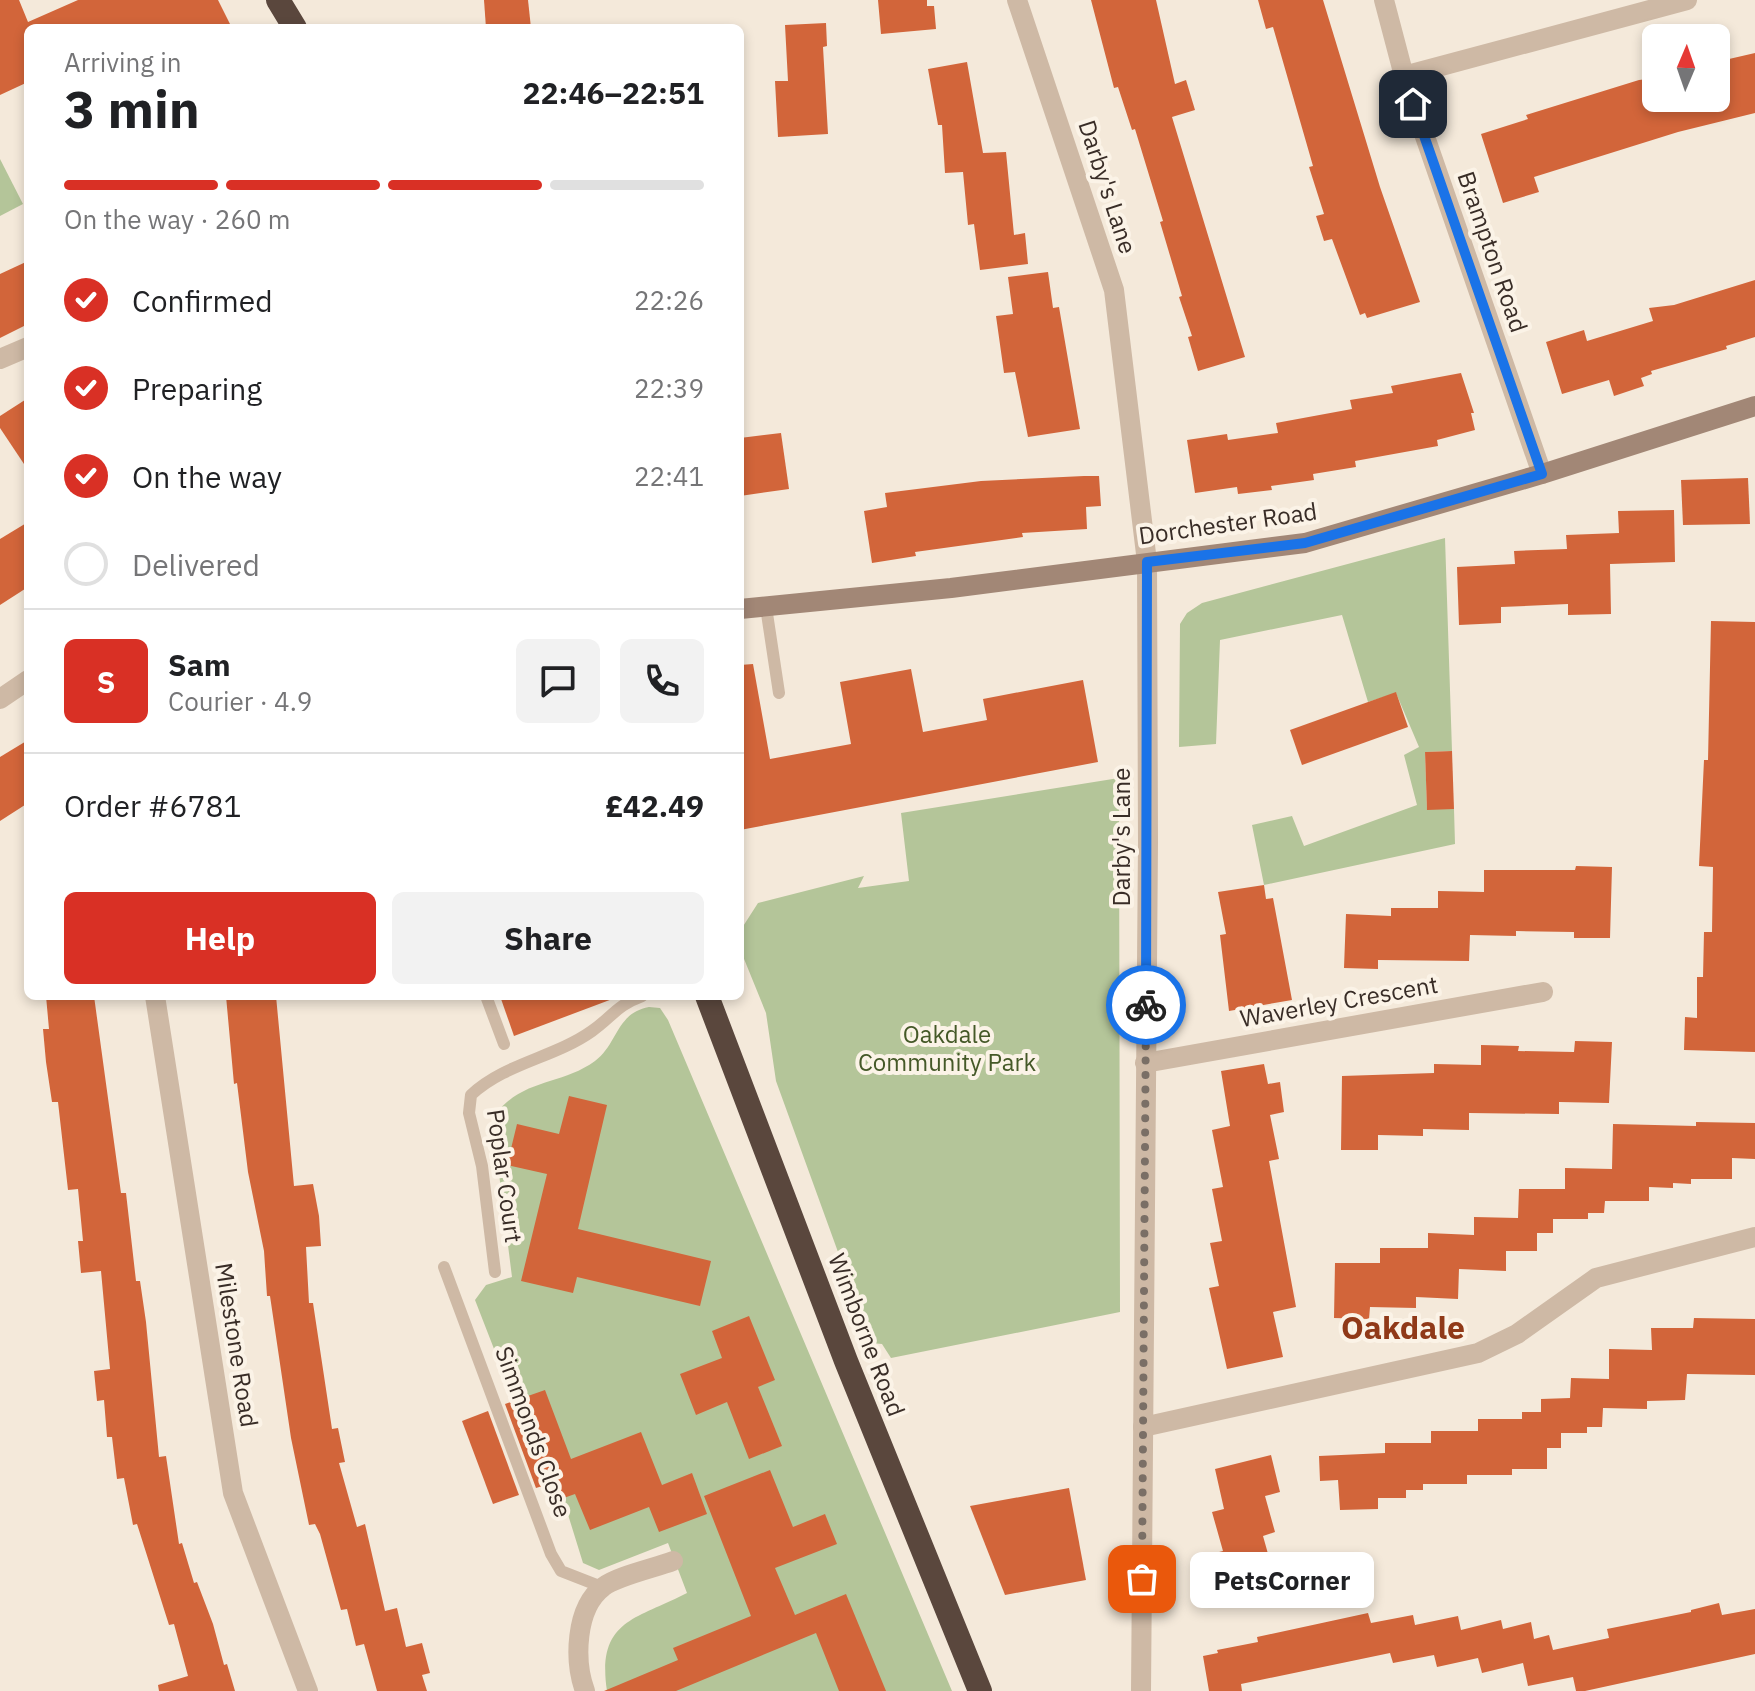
<!DOCTYPE html>
<meta charset="utf-8">
<style>
body{margin:0;font-family:"IBM Plex Sans",sans-serif;background:#f2f2f2;color:#202124;height:100vh;display:flex;flex-direction:column;font-size:30px;white-space:nowrap}
*{box-sizing:border-box;margin:0}
p{font-size:26px;color:#757577}
.icon{flex:none;width:44px;height:44px;fill:none;stroke:currentColor;stroke-width:2;stroke-linecap:round;stroke-linejoin:round}
.map{position:relative;flex:1;overflow:hidden}
.side{position:absolute;left:24px;top:24px;width:720px;height:976px;display:flex;flex-direction:column;background:#fff;border-radius:12px;box-shadow:0 4px 12px #0003}
.side>*{flex:none}
.needle{width:52px;rotate:2deg}
.fabs{position:absolute;left:1642px;top:24px;display:grid;gap:16px}
.fabs a{display:grid;place-items:center;width:88px;height:88px;border-radius:12px;background:#fff;box-shadow:0 4px 12px #0003;font-size:40px}
.pin{position:absolute;display:grid;place-items:center;width:68px;height:68px;color:#fff;margin:-34px;border-radius:16px;box-shadow:0 4px 12px #0006}
.courier{position:absolute;display:grid;place-items:center;width:80px;height:80px;margin:-40px;border:6px solid #1a73e8;border-radius:50%;background:#fff;color:#222;box-shadow:0 2px 10px #0007}
.bubble{position:absolute;height:56px;border-radius:12px;background:#fff;box-shadow:0 4px 12px #0003;font-size:26px;font-weight:800;line-height:56px;text-align:center}
.overview em{font-style:normal;font-weight:800}
.overview div{display:flex;flex-direction:column-reverse}
.overview{display:flex;align-items:center;justify-content:space-between;height:136px;padding:0 40px}
h1{font-size:52px;font-weight:800;line-height:60px}
.bar{display:grid;grid-template-columns:repeat(4,1fr);gap:12px 8px;align-content:center;height:96px;padding:0 40px}
.bar i{height:10px;border-radius:6px;background:#e0e0e0}
.bar .selected{background:#d93025}
.bar p{grid-column:span 4}
.line{display:flex;align-items:center;gap:20px;padding:0 40px;border-top:2px solid #e0e0e0}
.line div{flex:1}
.round{display:grid;place-items:center;flex:none;width:84px;height:84px;border-radius:12px;background:#f2f2f2}
ol{padding:0 40px;list-style:none}
li{display:flex;align-items:center;gap:24px;height:88px}
li p{margin-inline-start:auto}
li .icon{padding:8px;border-radius:50%;background:#d93025;color:#fff;stroke-width:4}
li:last-child{color:#757577}
li i{width:44px;height:44px;border:4px solid #e0e0e0;border-radius:50%}
.button{display:flex;gap:16px;margin-top:auto;padding:16px 40px}
.button a{flex:1;height:92px;border-radius:12px;background:#d93025;color:#fff;font-size:32px;font-weight:800;line-height:92px;text-align:center}
.button a+a{background:#f2f2f2;color:#202124}
.map>svg:first-child{display:block}
</style>
<div class="map">
<svg width="1755" height="1691" viewBox="0 0 1755 1691">
<rect width="100%" height="100%" fill="#f4e9da"/>
<!-- green -->
<g fill="#b4c599">
<polygon points="0,159 23,204 0,216"/>
<polygon points="1445,538 1452,751 1425,752 1427,809 1454,809 1455,844 1264,885 1252,825 1292,816 1304,846 1417,805 1404,755 1419,747 1396,693 1368,702 1342,615 1220,640 1216,744 1179,747 1180,624 1187,613 1202,603"/>
<polygon points="1119,778 1120,1312 891,1358 882,1344 871,1343 776,1081 766,1013 740,949 740,931 758,903 864,876 858,888 909,881 901,813"/>
<path d="M649,1007L660,1008L668,1020L952,1691H607C596,1619 638,1619 687,1593L668,1543L599,1570L583,1563L535,1408L519,1413L475,1300L486,1285L512,1277L497,1158V1112C526,1078 562,1085 595,1061C618,1044 616,1013 649,1007Z"/>
</g>
<!-- building -->
<g fill="#d2653a">
<polygon points="0,0 19,0 28,22 78,0 218,0 232,28 28,28 28,82 0,95"/>
<polygon points="484,0 528,0 531,28 486,28"/>
<polygon points="878,0 927,0 927,6 934,6 936,29 881,34"/>
<polygon points="1091,0 1156,0 1175,84 1186,80 1195,110 1172,117 1245,357 1198,371 1188,337 1192,336 1179,297 1182,296 1160,222 1163,221 1135,129 1132,130 1118,87 1114,88"/>
<polygon points="1258,0 1323,0 1380,187 1420,302 1367,318 1365,313 1360,315 1332,239 1324,241 1316,216 1324,214 1309,167 1313,166 1273,27 1266,29"/>
<polygon points="826,23 827,46 823,47 828,134 778,137 775,81 788,81 785,25"/>
<polygon points="1755,53 1755,113 1678,132 1534,177 1539,192 1503,203 1481,134 1528,119 1526,115 1639,80 1656,78 1656,98 1716,98 1716,62"/>
<polygon points="967,62 983,153 1006,152 1014,235 1025,233 1028,264 980,270 974,224 968,225 963,172 945,173 942,125 938,125 928,69"/>
<polygon points="28,261 28,324 0,338 0,274"/>
<polygon points="1048,272 1053,308 1059,307 1080,429 1028,437 1015,372 1004,373 996,316 1013,314 1008,277"/>
<polygon points="1755,280 1755,337 1726,346 1727,349 1651,371 1652,374 1641,378 1644,386 1614,396 1609,380 1562,394 1546,342 1584,330 1587,341 1653,321 1649,308 1674,305"/>
<polygon points="1461,373 1474,413 1471,413 1475,430 1437,440 1438,446 1355,461 1356,467 1313,474 1314,480 1271,486 1272,490 1238,494 1237,487 1195,493 1187,440 1227,434 1228,440 1278,433 1276,423 1352,409 1350,400 1393,393 1391,386"/>
<polygon points="28,398 28,470 0,428 0,416"/>
<polygon points="781,433 789,489 740,496 740,438"/>
<polygon points="1084,476 1099,476 1101,506 1086,507 1087,529 1022,533 1023,537 915,552 916,556 872,563 864,511 887,507 885,493 981,481"/>
<polygon points="1748,478 1750,524 1683,525 1681,480"/>
<polygon points="1674,510 1675,562 1610,564 1611,614 1568,615 1568,604 1501,607 1501,623 1459,625 1457,567 1515,564 1514,551 1567,549 1566,535 1619,533 1618,511"/>
<polygon points="28,522 28,587 0,605 0,539"/>
<polygon points="1711,621 1755,622 1755,1052 1684,1050 1685,1017 1697,1018 1697,977 1703,977 1704,932 1712,932 1713,867 1699,866 1704,760 1708,760"/>
<polygon points="753,664 770,759 851,744 840,682 911,669 923,732 987,720 983,699 1083,680 1098,762 740,830 740,665"/>
<polygon points="1396,692 1408,727 1302,765 1290,730"/>
<polygon points="28,740 28,803 0,821 0,757"/>
<polygon points="1452,751 1454,809 1427,810 1425,752"/>
<polygon points="1576,866 1612,867 1610,938 1574,938 1574,932 1516,931 1516,936 1470,935 1469,961 1378,960 1378,969 1344,968 1346,914 1391,916 1391,908 1438,908 1438,891 1484,892 1484,870 1575,870"/>
<polygon points="1264,885 1266,899 1273,898 1292,1000 1229,1011 1220,935 1226,934 1218,892"/>
<polygon points="46,996 94,996 121,1193 126,1193 136,1281 140,1281 146,1322 159,1457 166,1456 179,1544 182,1543 194,1583 197,1582 213,1624 224,1665 227,1664 235,1691 159,1691 158,1685 188,1676 174,1624 169,1625 137,1524 133,1525 124,1478 117,1479 112,1437 107,1437 104,1400 97,1401 94,1371 110,1369 101,1271 81,1273 78,1241 83,1241 78,1189 68,1190 58,1102 52,1102 46,1062 43,1029 49,1029"/>
<polygon points="226,996 276,996 294,1186 313,1184 319,1216 321,1246 306,1247 309,1303 313,1303 332,1429 338,1428 345,1462 339,1463 357,1527 365,1524 385,1611 397,1608 406,1647 422,1643 430,1673 422,1675 427,1691 377,1691 364,1644 356,1646 347,1609 341,1610 320,1534 315,1524 309,1525 291,1438 270,1296 267,1296 264,1251 248,1172 237,1083 234,1084"/>
<polygon points="500,996 615,996 615,998 514,1036"/>
<polygon points="1575,1041 1612,1042 1609,1103 1559,1102 1559,1114 1469,1113 1469,1130 1423,1129 1423,1136 1378,1135 1378,1150 1341,1150 1342,1076 1434,1073 1434,1064 1481,1065 1481,1045 1519,1046 1518,1051 1574,1052"/>
<polygon points="1264,1064 1268,1084 1280,1082 1284,1112 1270,1115 1279,1159 1269,1161 1296,1307 1273,1312 1283,1357 1227,1369 1209,1288 1219,1286 1210,1243 1222,1241 1212,1189 1223,1187 1212,1130 1230,1126 1221,1071"/>
<polygon points="569,1096 607,1105 578,1229 711,1261 700,1306 577,1277 573,1293 521,1281 547,1174 507,1165 517,1124 559,1134"/>
<polygon points="1696,1122 1755,1123 1755,1159 1732,1158 1732,1179 1691,1179 1691,1184 1673,1183 1673,1188 1649,1187 1649,1201 1605,1201 1604,1213 1588,1213 1588,1219 1553,1219 1553,1233 1537,1233 1537,1251 1506,1251 1506,1271 1459,1269 1458,1299 1416,1297 1416,1308 1370,1307 1369,1319 1334,1318 1335,1263 1380,1263 1380,1248 1428,1248 1428,1233 1474,1235 1474,1217 1518,1218 1519,1189 1565,1189 1565,1168 1612,1169 1613,1124 1696,1126"/>
<polygon points="749,1316 775,1380 758,1387 782,1446 749,1459 727,1402 696,1415 680,1374 722,1358 712,1331"/>
<polygon points="1694,1318 1755,1319 1755,1375 1687,1374 1685,1400 1647,1401 1647,1409 1603,1408 1602,1427 1587,1427 1587,1433 1561,1433 1561,1448 1547,1448 1547,1469 1512,1469 1512,1475 1467,1475 1467,1484 1423,1484 1423,1490 1406,1490 1406,1498 1378,1498 1378,1509 1340,1510 1338,1480 1320,1481 1319,1456 1385,1453 1385,1443 1431,1443 1431,1431 1478,1431 1478,1419 1522,1419 1522,1412 1541,1412 1541,1399 1570,1398 1571,1378 1609,1379 1609,1349 1652,1350 1651,1328 1693,1328"/>
<polygon points="545,1390 571,1459 641,1432 662,1485 692,1473 707,1514 659,1532 649,1507 590,1530 575,1494 558,1500 552,1483 536,1488 505,1404"/>
<polygon points="488,1411 519,1495 493,1504 462,1421"/>
<polygon points="1271,1455 1280,1492 1265,1496 1275,1532 1263,1536 1274,1575 1222,1590 1211,1554 1223,1551 1212,1512 1224,1509 1215,1469"/>
<polygon points="770,1470 793,1527 825,1514 837,1544 775,1568 795,1615 846,1594 886,1691 839,1691 816,1633 676,1691 604,1691 678,1660 673,1648 751,1616 704,1496"/>
<polygon points="1069,1488 1086,1580 1005,1595 970,1506"/>
<polygon points="1719,1603 1722,1615 1755,1609 1755,1654 1585,1691 1576,1691 1573,1677 1528,1686 1523,1663 1482,1673 1478,1658 1437,1667 1434,1655 1393,1663 1390,1653 1241,1684 1242,1691 1209,1691 1203,1656 1218,1653 1217,1650 1258,1642 1257,1637 1368,1613 1371,1623 1413,1615 1415,1625 1458,1616 1461,1630 1501,1620 1503,1629 1531,1622 1534,1639 1549,1635 1553,1650 1609,1638 1607,1629 1691,1612 1691,1610"/>
</g>
<g fill="none" stroke-linecap="round" stroke-linejoin="round">
<!-- lane -->
<g stroke="#ceb9a5" stroke-width="12">
<polyline points="766,607 779,693"/>
<polyline points="486,996 504,1044"/>
<polyline points="444,1267 551,1554 561,1571 602,1587"/>
<path d="M495,1272L482,1166L469,1113L471,1095C505,1063 554,1058 592,1031C612,1017 617,1005 642,996"/>
</g>
<!-- street -->
<g stroke="#ceb9a5" stroke-width="20">
<polyline points="1017,0 1114,290 1147,562 1148,843 1141,1691"/>
<polyline points="1384,0 1404,76 1542,474"/>
<polyline points="1404,76 1687,0"/>
<polyline points="0,359 28,347"/>
<polyline points="0,699 28,680"/>
<polyline points="155,996 233,1493 308,1691"/>
<polyline points="1145,1063 1543,992"/>
<polyline points="1143,1427 1478,1353 1517,1334 1596,1278 1755,1237"/>
<path d="M585,1691C574,1661 575,1608 603,1587C617,1576 655,1568 673,1561"/>
</g>
<!-- secondary -->
<polyline stroke="#a28776" stroke-width="20" points="740,609 951,588 1305,543 1542,474 1755,406"/>
<!-- highway -->
<g stroke="#5a473d" stroke-width="24">
<polyline points="278,0 295,28"/>
<polyline points="707,996 846,1361 980,1691"/>
</g>
</g>
<g fill="none" stroke-linecap="round" stroke-linejoin="round">
<!-- done -->
<polyline stroke="#7a6f66" stroke-width="8" stroke-dasharray="0 14.4" points="1142,1579 1146,1005"/>
<!-- route -->
<polyline stroke="#1a73e8" stroke-width="10" points="1146,1005 1147,562 1305,543 1542,474 1413,104"/>
</g>
<g text-anchor="middle" stroke-width="8" stroke-linejoin="round" paint-order="stroke">
<!-- street labels -->
<g font-size="24" fill="#392d27" stroke="#fbf3e7">
<text transform="translate(1107 187) rotate(72)" y="8">Darby's Lane</text>
<text transform="translate(1492 252) rotate(71)" y="8">Brampton Road</text>
<text transform="translate(1228 524) rotate(-8)" y="8">Dorchester Road</text>
<text transform="translate(1122 837) rotate(-90)" y="8">Darby's Lane</text>
<text transform="translate(1339 1002) rotate(-10)" y="8">Waverley Crescent</text>
<text transform="translate(504 1176) rotate(82)" y="8">Poplar Court</text>
<text transform="translate(866 1335) rotate(69)" y="8">Wimborne Road</text>
<text transform="translate(236 1345) rotate(81)" y="8">Milestone Road</text>
<text transform="translate(533 1432) rotate(70)" y="8">Simmonds Close</text>
</g>
<!-- park labels -->
<g font-size="24" fill="#455928" stroke="#fbf3e7">
<text x="947" y="1043">Oakdale<tspan x="947" dy="28">Community Park</tspan></text>
</g>
<!-- district labels -->
<g font-size="32" font-weight="bold" fill="#903918" stroke="#fbf3e7">
<text x="1403" y="1339">Oakdale</text>
</g>
</g>
</svg>
<div class="fabs">
<a><svg class="needle" viewBox="-14 -14 28 28"><path d="M0-13l5 13h-10z" fill="#e53935"/><path d="M0 13l5-13h-10z" fill="#757577"/></svg></a>
</div>
<div class="pin" style="left:1142px;top:1579px;background:#ea580c"><svg class="icon" aria-label="bag" viewBox="0 0 24 24"><path d="M5 8h14l-1 12H6zM9 8a3 3 0 0 1 6 0"/></svg></div>
<div class="pin" style="left:1413px;top:104px;background:#1f2937"><svg class="icon" aria-label="home" viewBox="0 0 24 24"><path d="M3 11l9-7 9 7M6 9v11h12V9"/></svg></div>
<div class="courier" style="left:1146px;top:1005px"><svg class="icon" aria-label="bike" viewBox="0 0 24 24"><circle cx="6" cy="16" r="4"/><circle cx="18" cy="16" r="4"/><path d="M6 16l4-8h5l3 8M10 8l3 8H6M13 5h3"/></svg></div>
<div class="bubble" style="left:1190px;top:1552px;width:184px">PetsCorner</div>
<section class="side">
<div class="overview"><div><h1>3 min</h1><p>Arriving in</p></div><em>22:46–22:51</em></div>
<div class="bar"><i class="selected"></i><i class="selected"></i><i class="selected"></i><i></i><p>On the way · 260 m</p></div>
<ol>
<li><svg class="icon" aria-label="check" viewBox="0 0 24 24"><path d="M5 12l5 5 9-10"/></svg>Confirmed<p>22:26</p></li>
<li><svg class="icon" aria-label="check" viewBox="0 0 24 24"><path d="M5 12l5 5 9-10"/></svg>Preparing<p>22:39</p></li>
<li><svg class="icon" aria-label="check" viewBox="0 0 24 24"><path d="M5 12l5 5 9-10"/></svg>On the way<p>22:41</p></li>
<li><i></i>Delivered</li>
</ol>
<div class="line" style="height:144px"><b class="round" style="background:#d93025;color:#fff">S</b><div><b>Sam</b><p>Courier · 4.9</p></div><a class="round"><svg class="icon" aria-label="chat" viewBox="0 0 24 24"><path d="M4 5h16v11H9l-5 4z"/></svg></a><a class="round"><svg class="icon" aria-label="phone" viewBox="0 0 24 24"><path d="M5 4h4l2 5-3 2q2 4 5 5l2-3 5 2v4C11 20 4 13 5 4z"/></svg></a></div>
<div class="line" style="height:104px"><div>Order #6781</div><b>£42.49</b></div>
<div class="button"><a>Help</a><a>Share</a></div>
</section>
</div>
